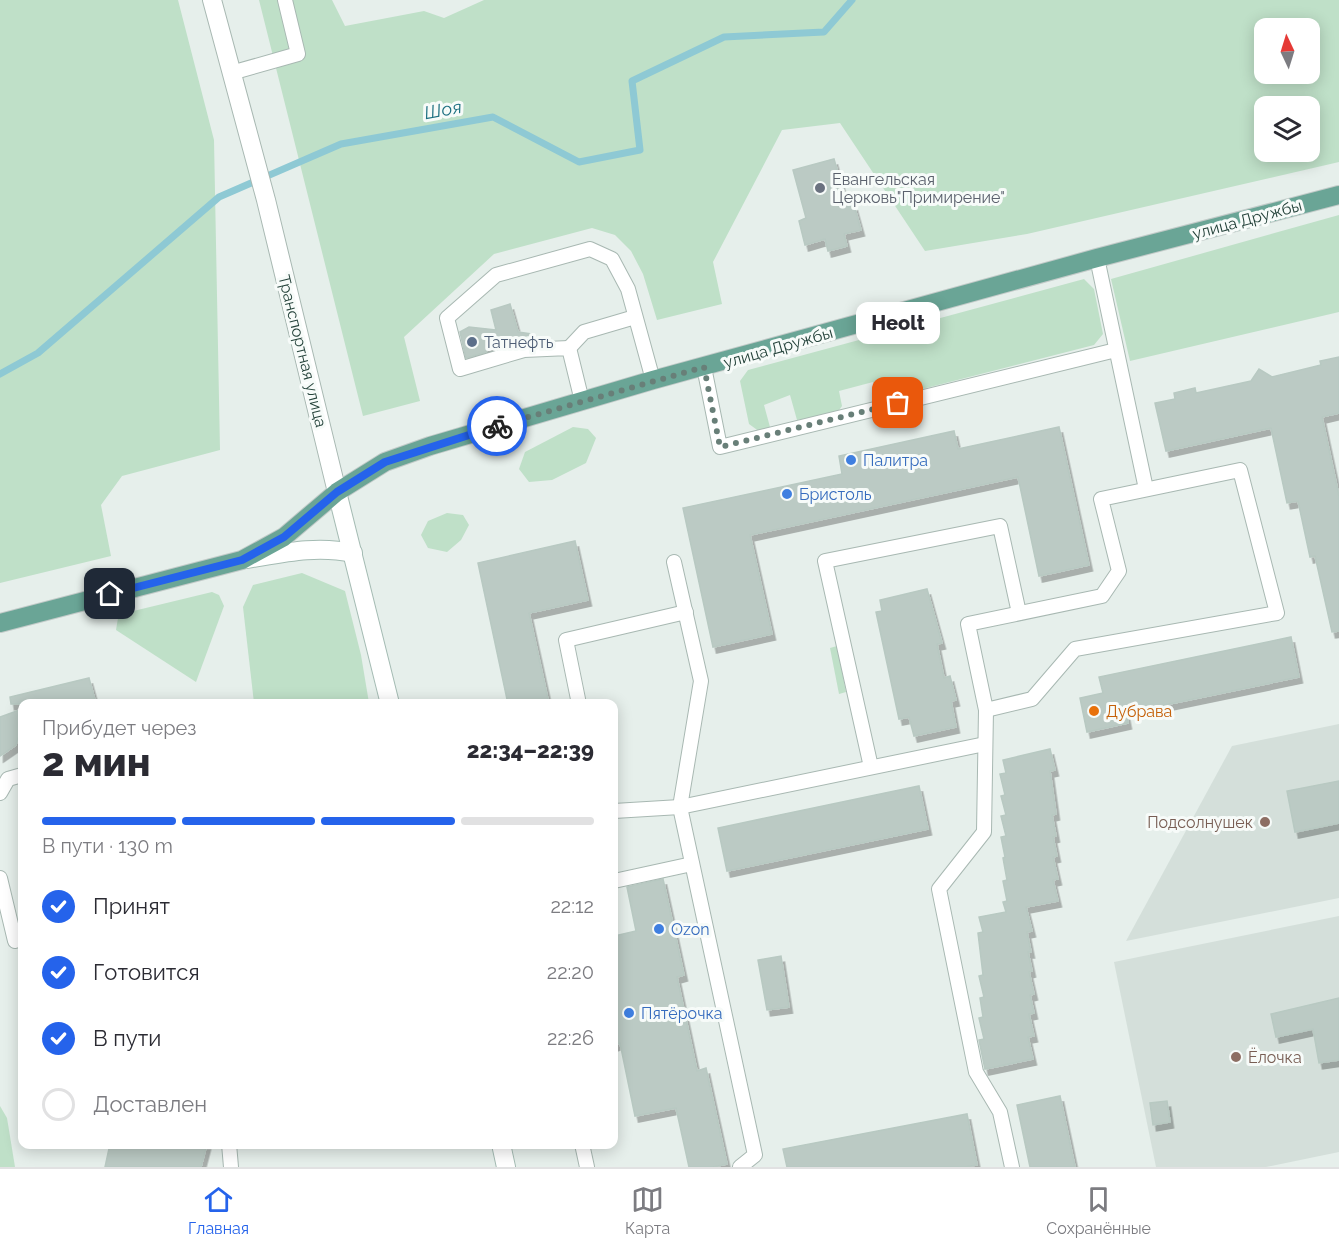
<!DOCTYPE html>
<html lang="ru">
<meta charset="utf-8">
<style>
body{margin:0;font-family:Raleway,sans-serif;background:#f7f7f7;color:#2b2b33;height:100vh;display:flex;flex-direction:column;font-size:22px;white-space:nowrap}
*{box-sizing:border-box;margin:0}
p{font-size:20px;color:#7c7c81}
.icon{flex:none;width:33px;height:33px;fill:none;stroke:currentColor;stroke-width:2;stroke-linecap:round;stroke-linejoin:round}
.map{position:relative;flex:1;overflow:hidden}
.sheet{position:absolute;left:18px;top:699px;width:600px;height:450px;display:flex;flex-direction:column;background:#fff;border-radius:12px;box-shadow:0 3px 15px #0003}
.sheet>*{flex:none}
.needle{width:39px;rotate:356deg}
.fabs{position:absolute;left:1254px;top:18px;display:grid;gap:12px}
.fabs a{display:grid;place-items:center;width:66px;height:66px;border-radius:12px;background:#fff;box-shadow:0 3px 15px #0003;font-size:30px}
.pin{position:absolute;display:grid;place-items:center;width:51px;height:51px;color:#fff;margin:-26px;border-radius:12px;box-shadow:0 3px 9px #0006}
.courier{position:absolute;display:grid;place-items:center;width:60px;height:60px;margin:-30px;border:4px solid #2563eb;border-radius:50%;background:#fff;color:#222;box-shadow:0 2px 8px #0007}
.bubble{position:absolute;height:42px;border-radius:12px;background:#fff;box-shadow:0 3px 15px #0003;font-size:20px;font-weight:800;line-height:42px;text-align:center}
.headline em{font-style:normal;font-weight:800}
.headline div{display:flex;flex-direction:column-reverse}
.headline{display:flex;align-items:center;justify-content:space-between;height:102px;padding:0 24px}
h1{font-size:39px;font-weight:800;line-height:45px}
.bar{display:grid;grid-template-columns:repeat(4,1fr);gap:9px 6px;align-content:center;height:72px;padding:0 24px}
.bar i{height:8px;border-radius:4px;background:#e1e1e2}
.bar .selected{background:#2563eb}
.bar p{grid-column:span 4}
ol{padding:0 24px;list-style:none}
li{display:flex;align-items:center;gap:18px;height:66px}
li p{margin-inline-start:auto}
li .icon{padding:6px;border-radius:50%;background:#2563eb;color:#fff;stroke-width:4}
li:last-child{color:#7c7c81}
li i{width:33px;height:33px;border:3px solid #e1e1e2;border-radius:50%}
.menu{display:flex;justify-content:space-around;align-items:center;height:84px;border-top:2px solid #e1e1e2;background:#fff;font-size:16px;color:#7c7c81}
.menu a{display:grid;justify-items:center;gap:3px}
.menu .selected{color:#2563eb}
.map>svg:first-child{display:block}
</style>
<div class="map">
<svg width="1339" height="1167" viewBox="0 0 1339 1167">
<defs>
<filter id="shadow"><feDropShadow dx="3.5" dy="6" stdDeviation="0" flood-color="#0004"/></filter>
</defs>
<rect width="100%" height="100%" fill="#e6efeb"/>
<!-- built -->
<g fill="#d4dfda">
<polygon points="1339,724 1339,898 1126,941 1232,746"/>
<polygon points="1339,916 1339,1152 1266,1167 1156,1167 1114,962"/>
</g>
<!-- green -->
<g fill="#bfe0c8" fill-rule="evenodd">
<polygon points="0,0 178,0 214,140 220,450 122,476 101,505 111,556 0,583"/>
<path d="M259,0H332L345,26L424,11L444,18L484,0H1339V162L1027,234L925,251L840,123L782,130L713,262L722,304L657,320L643,274L631,251L615,235L592,228L494,254L404,337L420,401L363,416ZM1264,28H1310V74H1264ZM1264,106H1310V152H1264Z"/>
<polygon points="1339,215 1339,312 1130,361 1111,279"/>
<polygon points="1084,279 1094,289 1103,334 1094,345 887,398 873,382 839,391 842,406 837,413 797,420 790,395 764,405 770,427 760,432 749,424 740,381 748,370"/>
<polygon points="573,427 588,429 596,438 586,463 552,480 529,482 519,469 525,452"/>
<polygon points="447,513 463,515 469,525 461,540 447,552 428,548 421,535 428,521"/>
<polygon points="302,573 345,591 361,655 369,703 254,703 243,607 253,585"/>
<polygon points="212,592 219,595 224,606 196,682 116,630 118,618 121,614"/>
<polygon points="837,646 846,692 839,694 830,648"/>
<polygon points="0,1106 7,1118 15,1167 0,1167"/>
</g>
<g fill="none" stroke-linecap="round" stroke-linejoin="round">
<!-- stream -->
<polyline stroke="#8ec9d4" stroke-width="7" points="0,374 38,353 219,197 341,144 493,117 579,162 640,150 632,81 724,37 824,32 852,0"/>
</g>
<!-- building -->
<g fill="#bbcac4" stroke="#b8c9c2" stroke-width="1.5" filter="url(#shadow)">
<polygon points="834,159 848,207 854,205 861,230 844,234 847,246 828,251 825,239 805,245 799,221 806,218 793,170"/>
<polygon points="510,304 518,332 532,334 489,347 486,352 466,358 460,332 469,327 496,330 491,310"/>
<polygon points="1339,357 1339,413 1322,417 1339,496 1339,631 1332,632 1315,556 1310,557 1298,501 1287,503 1271,428 1166,451 1155,403 1175,399 1174,393 1195,388 1196,393 1251,381 1259,369 1272,377 1321,365 1320,361"/>
<polygon points="1059,427 1089,565 1039,576 1018,477 750,535 772,634 713,647 683,508 842,474 839,456 954,431 958,449"/>
<polygon points="575,541 588,600 529,613 549,704 508,704 478,563"/>
<polygon points="927,589 942,643 937,644 944,678 950,676 956,700 951,701 956,727 914,736 909,717 899,719 876,612 882,611 880,600"/>
<polygon points="1291,637 1299,677 1126,713 1128,723 1087,732 1080,698 1103,693 1099,677"/>
<polygon points="89,678 96,704 11,704 10,697"/>
<polygon points="22,709 22,736 18,738 16,745 0,756 0,717"/>
<polygon points="1050,749 1055,770 1050,771 1056,814 1052,815 1056,836 1053,837 1057,856 1053,857 1058,879 1053,880 1058,901 1026,907 1032,931 1027,932 1031,952 1028,952 1032,971 1029,972 1034,994 1030,995 1034,1013 1029,1014 1034,1036 1028,1037 1033,1059 985,1069 979,1040 984,1039 979,1018 983,1017 980,998 984,997 979,976 983,975 978,933 983,932 979,917 1006,912 1003,902 1007,901 1003,881 1007,880 1003,858 1005,857 1001,837 1006,836 1001,816 1006,815 1001,796 1005,795 1000,774 1006,773 1003,760"/>
<polygon points="1339,781 1339,823 1295,832 1287,791"/>
<polygon points="919,786 928,829 727,871 718,828"/>
<polygon points="663,879 684,975 677,977 697,1071 706,1068 727,1164 713,1167 689,1167 676,1108 635,1116 620,1043 614,1045 614,936 636,931 627,887"/>
<polygon points="781,956 789,1007 767,1010 758,960"/>
<polygon points="1339,998 1339,1060 1319,1063 1313,1029 1276,1037 1271,1014"/>
<polygon points="1060,1096 1075,1167 1030,1167 1017,1105"/>
<polygon points="1167,1101 1170,1122 1153,1125 1150,1103"/>
<polygon points="967,1114 977,1165 964,1167 787,1167 783,1149"/>
<polygon points="110,1144 207,1144 201,1167 105,1167"/>
</g>
<g fill="none" stroke-linecap="round" stroke-linejoin="round">
<!-- service casing -->
<g stroke="#a8b8b2" stroke-width="16">
<g id="service">
<polyline points="231,73 298,54 285,0"/>
<polyline points="1097,258 1146,489"/>
<polyline points="569,348 584,332 635,317"/>
<polyline points="704,367 720,447 1116,350"/>
<polyline points="582,401 569,348 524,350 460,369 447,318 496,275 590,249 612,259 628,289 653,380"/>
<polygon points="1240,470 1277,613 1075,649 1032,699 986,710 968,624 1102,596 1119,571 1101,499"/>
<polyline points="674,562 701,681 680,807 755,1155 740,1167"/>
<polyline points="579,704 566,640 686,612"/>
<polyline points="986,710 984,832 939,889 976,1072 1000,1112 1012,1167"/>
<polyline points="871,767 825,561 1000,526 1019,613"/>
<polyline points="0,793 8,779 22,775"/>
<polyline points="614,811 680,807 985,744"/>
<polyline points="0,878 15,941"/>
<polyline points="614,881 692,864"/>
<polyline points="229,1144 231,1167"/>
<polyline points="582,1144 587,1167"/>
</g>
</g>
<!-- tertiary casing -->
<g stroke="#a8b8b2" stroke-width="20">
<polyline id="tertiary" points="212,0 266,200 337,492"/>
</g>
<!-- secondary casing -->
<g stroke="#a4bbb3" stroke-width="20">
<g id="secondary">
<polyline points="337,492 390,704"/>
<path d="M247,559C283,553 316,545 353,553"/>
<polyline points="501,1144 506,1167"/>
</g>
</g>
<!-- primary casing -->
<g stroke="#c2cac8" stroke-width="20">
<polyline id="primary" points="0,623 242,560 284,537 337,492 385,462 430,446 653,380 1097,258 1339,195"/>
</g>
<!-- service -->
<use href="#service" stroke="#fff" stroke-width="14"/>
<!-- tertiary -->
<use href="#tertiary" stroke="#fff" stroke-width="18"/>
<!-- secondary -->
<use href="#secondary" stroke="#fff" stroke-width="18"/>
<!-- primary -->
<use href="#primary" stroke="#6aa596" stroke-width="18"/>
</g>
<g fill="none" stroke-linecap="round" stroke-linejoin="round">
<!-- done -->
<polyline stroke="#687f78" stroke-width="6" stroke-dasharray="0 10.8" points="497,426 704,367 720,447 898,403"/>
<!-- route -->
<polyline stroke="#2563eb" stroke-width="8" points="110,594 242,560 284,537 337,492 385,462 497,426"/>
</g>
<!-- markers -->
<circle fill="#6b7280" stroke="#f7fbf9" stroke-width="2" cx="820" cy="188" r="6"/>
<circle fill="#5c6f8a" stroke="#f7fbf9" stroke-width="2" cx="472" cy="342" r="6"/>
<g fill="#3f7fe0" stroke="#f7fbf9" stroke-width="2">
<circle cx="851" cy="460" r="6"/>
<circle cx="787" cy="494" r="6"/>
<circle cx="659" cy="929" r="6"/>
<circle cx="629" cy="1013" r="6"/>
</g>
<circle fill="#e8710a" stroke="#f7fbf9" stroke-width="2" cx="1094" cy="711" r="6"/>
<g fill="#8d6e63" stroke="#f7fbf9" stroke-width="2">
<circle cx="1265" cy="822" r="6"/>
<circle cx="1236" cy="1057" r="6"/>
</g>
<g text-anchor="middle" stroke-width="6" stroke-linejoin="round" paint-order="stroke">
<!-- worship labels -->
<g font-size="16" fill="#5b616d" stroke="#f7fbf9" text-anchor="start">
<text x="832" y="185">Евангельская<tspan x="832" dy="18">Церковь"Примирение"</tspan></text>
</g>
<!-- street labels -->
<g font-size="16" fill="#24423a" stroke="#f7fbf9">
<text transform="translate(1247 219) rotate(-15)" y="6">улица Дружбы</text>
<text transform="translate(778 347) rotate(-16)" y="6">улица Дружбы</text>
<text transform="translate(303 351) rotate(76)" y="6">Транспортная улица</text>
</g>
<!-- service labels -->
<g font-size="16" fill="#4e5e75" stroke="#f7fbf9" text-anchor="start">
<text x="484" y="348">Татнефть</text>
</g>
<!-- shop labels -->
<g font-size="16" fill="#366cbe" stroke="#f7fbf9" text-anchor="start">
<text x="863" y="466">Палитра</text>
<text x="799" y="500">Бристоль</text>
<text x="671" y="935">Ozon</text>
<text x="641" y="1019">Пятёрочка</text>
</g>
<!-- food labels -->
<g font-size="16" fill="#c56008" stroke="#f7fbf9" text-anchor="start">
<text x="1106" y="717">Дубрава</text>
</g>
<!-- education labels -->
<g font-size="16" fill="#785e54" stroke="#f7fbf9" text-anchor="end">
<text x="1253" y="828">Подсолнушек</text>
<text x="1248" y="1063" text-anchor="start">Ёлочка</text>
</g>
<!-- water labels -->
<g font-size="18" font-style="italic" fill="#1c6f80" stroke="#f7fbf9">
<text transform="translate(443 110) rotate(-10)" y="6">Шоя</text>
</g>
</g>
</svg>
<div class="fabs">
<a><svg class="needle" viewBox="-14 -14 28 28"><path d="M0-13l5 13h-10z" fill="#e53935"/><path d="M0 13l5-13h-10z" fill="#7c7c81"/></svg></a>
<a><svg class="icon" aria-label="layers" viewBox="0 0 24 24"><path d="M12 4l9 5-9 5-9-5zM3 14l9 5 9-5"/></svg></a>
</div>
<div class="pin" style="left:898px;top:403px;background:#ea580c"><svg class="icon" aria-label="bag" viewBox="0 0 24 24"><path d="M5 8h14l-1 12H6zM9 8a3 3 0 0 1 6 0"/></svg></div>
<div class="pin" style="left:110px;top:594px;background:#1f2937"><svg class="icon" aria-label="home" viewBox="0 0 24 24"><path d="M3 11l9-7 9 7M6 9v11h12V9"/></svg></div>
<div class="courier" style="left:497px;top:426px"><svg class="icon" aria-label="bike" viewBox="0 0 24 24"><circle cx="6" cy="16" r="4"/><circle cx="18" cy="16" r="4"/><path d="M6 16l4-8h5l3 8M10 8l3 8H6M13 5h3"/></svg></div>
<div class="bubble" style="left:856px;top:302px;width:84px">Heolt</div>
<section class="sheet">
<div class="headline"><div><h1>2 мин</h1><p>Прибудет через</p></div><em>22:34–22:39</em></div>
<div class="bar"><i class="selected"></i><i class="selected"></i><i class="selected"></i><i></i><p>В пути · 130 m</p></div>
<ol>
<li><svg class="icon" aria-label="check" viewBox="0 0 24 24"><path d="M5 12l5 5 9-10"/></svg>Принят<p>22:12</p></li>
<li><svg class="icon" aria-label="check" viewBox="0 0 24 24"><path d="M5 12l5 5 9-10"/></svg>Готовится<p>22:20</p></li>
<li><svg class="icon" aria-label="check" viewBox="0 0 24 24"><path d="M5 12l5 5 9-10"/></svg>В пути<p>22:26</p></li>
<li><i></i>Доставлен</li>
</ol>
</section>
</div>
<nav class="menu">
<a class="selected"><svg class="icon" aria-label="home" viewBox="0 0 24 24"><path d="M3 11l9-7 9 7M6 9v11h12V9"/></svg>Главная</a>
<a><svg class="icon" aria-label="map" viewBox="0 0 24 24"><path d="M3 6l6-2 6 2 6-2v14l-6 2-6-2-6 2zM9 4v14M15 6v14"/></svg>Карта</a>
<a><svg class="icon" aria-label="saved" viewBox="0 0 24 24"><path d="M7 4h10v16l-5-4-5 4z"/></svg>Сохранённые</a>
</nav>
